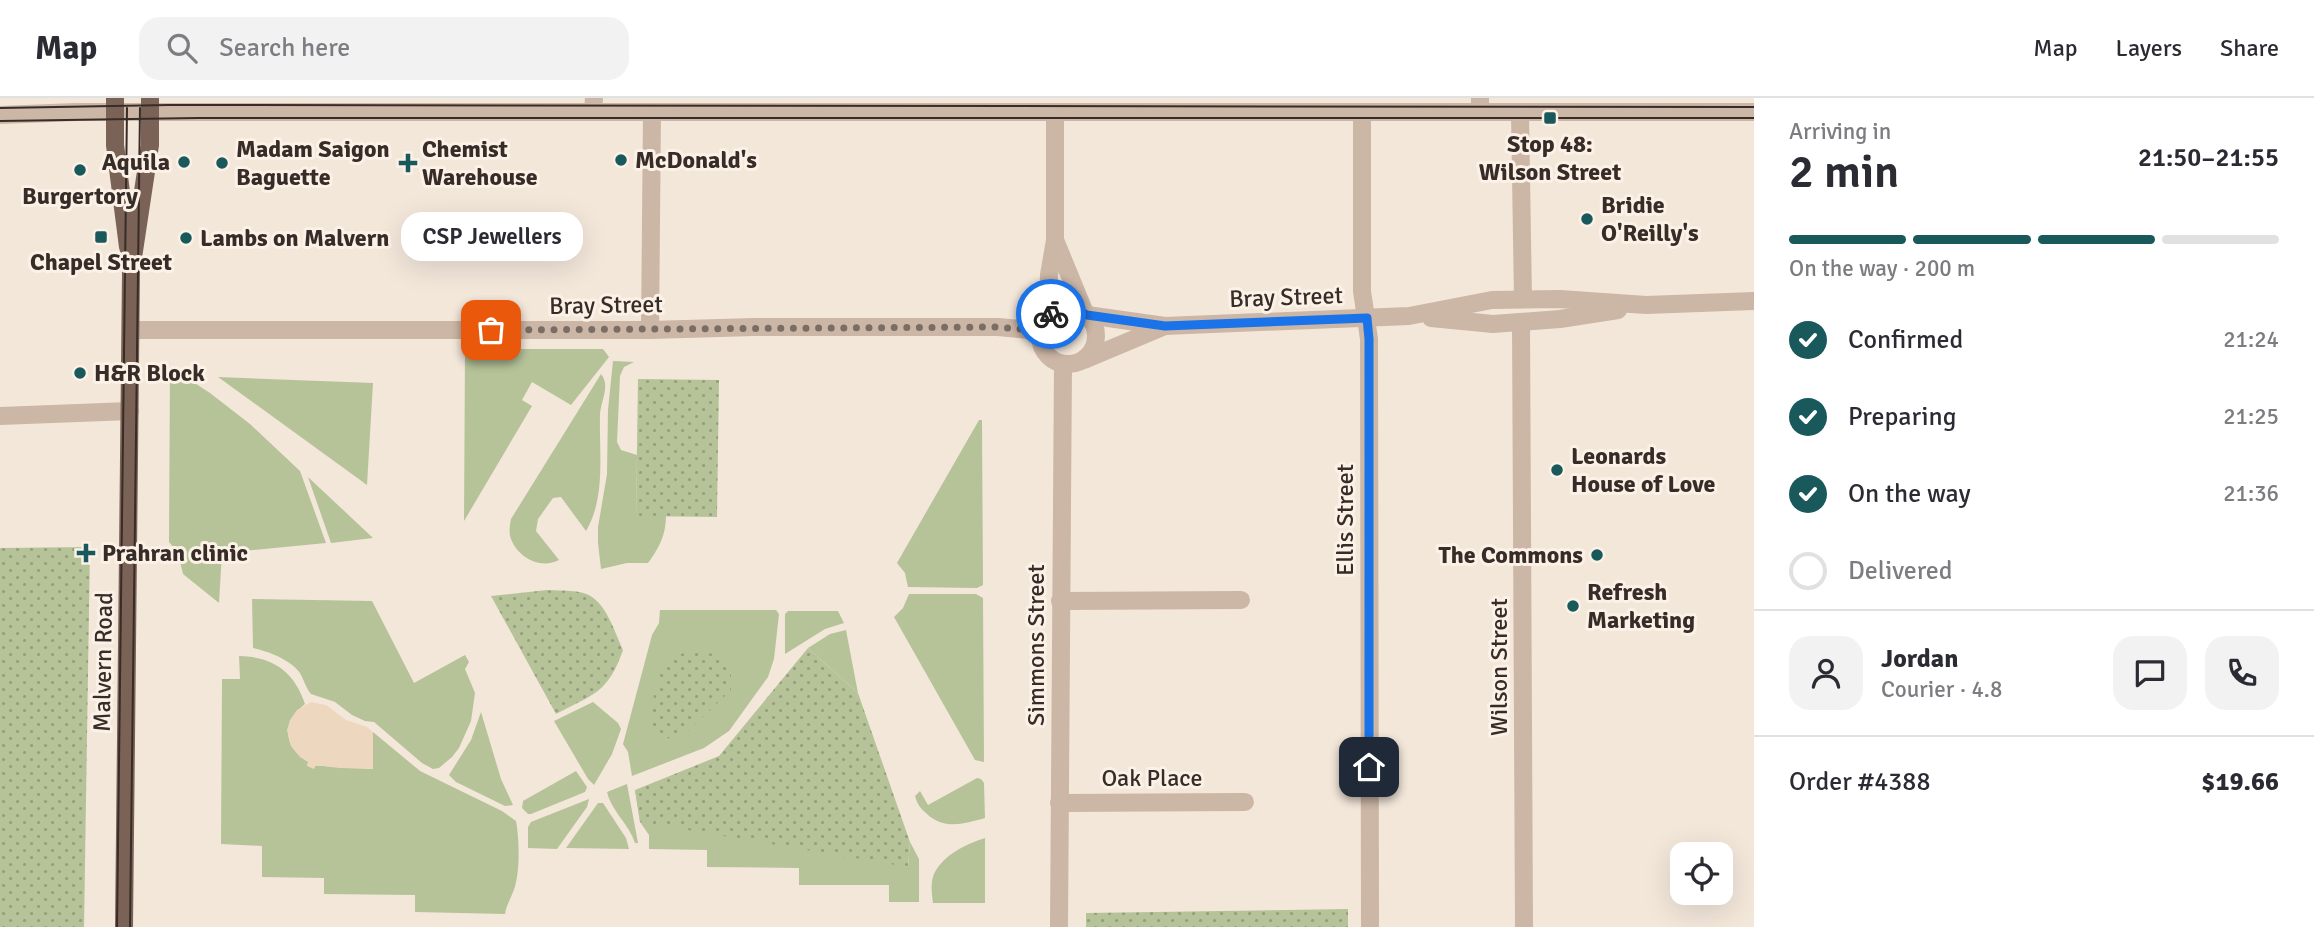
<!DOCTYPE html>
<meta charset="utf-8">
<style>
body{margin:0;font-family:Signika,sans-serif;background:#f2f2f3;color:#2b2b33;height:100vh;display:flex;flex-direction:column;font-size:26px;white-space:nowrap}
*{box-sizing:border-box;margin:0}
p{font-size:23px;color:#7c7c81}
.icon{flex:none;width:38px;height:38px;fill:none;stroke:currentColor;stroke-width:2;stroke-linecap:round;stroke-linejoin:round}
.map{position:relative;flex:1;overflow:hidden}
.side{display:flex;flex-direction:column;background:#fff;width:560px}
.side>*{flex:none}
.tools{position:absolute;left:1670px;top:744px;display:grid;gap:14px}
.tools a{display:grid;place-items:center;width:63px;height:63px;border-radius:14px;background:#fff;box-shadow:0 7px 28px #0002;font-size:35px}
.pin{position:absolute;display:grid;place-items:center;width:60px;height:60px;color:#fff;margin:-30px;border-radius:14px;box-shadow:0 4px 10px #0006}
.courier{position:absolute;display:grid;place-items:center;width:70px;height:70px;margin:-35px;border:5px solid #1a73e8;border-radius:50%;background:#fff;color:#222;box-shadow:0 2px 9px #0007}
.bubble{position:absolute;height:49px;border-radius:21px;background:#fff;box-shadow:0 7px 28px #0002;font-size:23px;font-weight:600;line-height:49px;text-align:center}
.summary em{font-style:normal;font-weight:600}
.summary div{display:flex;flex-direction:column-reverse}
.summary{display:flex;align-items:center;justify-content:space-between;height:119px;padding:0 35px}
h1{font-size:46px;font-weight:600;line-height:52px}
.bar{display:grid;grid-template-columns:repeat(4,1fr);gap:10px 7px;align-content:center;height:84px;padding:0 35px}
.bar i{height:9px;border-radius:5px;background:#e1e1e2}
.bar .current{background:#19595c}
.bar p{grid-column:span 4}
.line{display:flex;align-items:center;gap:18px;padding:0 35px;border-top:2px solid #e1e1e2}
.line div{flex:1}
.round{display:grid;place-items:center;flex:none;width:74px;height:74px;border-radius:21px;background:#f2f2f3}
ol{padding:0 35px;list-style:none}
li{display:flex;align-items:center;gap:21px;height:77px}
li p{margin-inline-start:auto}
li .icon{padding:7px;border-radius:50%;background:#19595c;color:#fff;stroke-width:4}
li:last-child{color:#7c7c81}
li i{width:38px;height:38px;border:4px solid #e1e1e2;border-radius:50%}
header{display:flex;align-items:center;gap:42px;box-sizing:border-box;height:98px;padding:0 35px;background:#fff;border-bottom:2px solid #e1e1e2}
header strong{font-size:33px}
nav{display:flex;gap:38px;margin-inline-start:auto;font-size:24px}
.search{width:490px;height:63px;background:#f2f2f3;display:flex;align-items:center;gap:18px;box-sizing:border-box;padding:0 24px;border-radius:21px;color:#7c7c81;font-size:26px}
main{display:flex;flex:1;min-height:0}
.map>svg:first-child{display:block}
</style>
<header>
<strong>Map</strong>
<div class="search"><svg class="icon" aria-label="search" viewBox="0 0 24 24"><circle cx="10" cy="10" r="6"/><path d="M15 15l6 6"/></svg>Search here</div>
<nav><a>Map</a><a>Layers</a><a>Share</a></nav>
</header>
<main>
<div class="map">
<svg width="1754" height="829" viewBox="0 0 1754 829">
<defs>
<pattern id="park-dots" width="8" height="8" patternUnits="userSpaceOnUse" patternTransform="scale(1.75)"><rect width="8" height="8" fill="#b6c399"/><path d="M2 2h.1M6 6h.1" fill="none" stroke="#959f7d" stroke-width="1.8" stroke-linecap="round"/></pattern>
</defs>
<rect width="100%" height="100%" fill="#f3e7da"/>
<!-- green -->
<g fill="#b6c399">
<polygon points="465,251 603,251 609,259 571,307 532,284 522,302 532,308 464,423"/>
<path d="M613,263L634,264L624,269L620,278L617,344L621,352L637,357L636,417L666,418C666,437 659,450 648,465H627L601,471L598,445V429L607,376L608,312Z"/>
<polygon points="170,269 210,295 250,326 300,373 326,445 222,455 219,505 183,476 178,455 169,444"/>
<path d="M601,276C611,288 600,304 600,318C599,356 606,399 586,433L561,399L553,400L538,421L536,433L559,462C540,472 516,459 510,438C509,432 510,426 511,421Z"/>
<polygon points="218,279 373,285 367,387"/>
<polygon points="979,322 982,322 983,487 977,490 908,489 905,475 897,465"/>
<polygon points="308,379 373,440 331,445"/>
<polygon points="909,496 976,496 983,500 984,664 975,662 894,519 903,510"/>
<path d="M252,501L372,503L414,585L465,557L469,564L465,571L475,595L471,623L459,650L452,659L439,670L433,671L422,665L374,624L365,623L352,617L335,604L311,596C306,590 304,582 300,575C291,562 268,553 253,550Z"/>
<polygon points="660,512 776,512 779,516 774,561 768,579 729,633 704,650 632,678 628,654 623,646 652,537 659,525"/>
<polygon points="788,513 838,513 844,525 825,531 785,556 785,516"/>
<polygon points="846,532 858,595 808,550 830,536"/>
<path d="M239,558C273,559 294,573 305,606C282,624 282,649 309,664L307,667L372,671L373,634L420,673L502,713L516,723C519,738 520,768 516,784C514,796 507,804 505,816L415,814V797L324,796V780L262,779V748L221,746L222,581H240Z"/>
<polygon points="593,604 618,625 621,631 612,656 594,687 588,681 554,623"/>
<polygon points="481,614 501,681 513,707 505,708 456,684 449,677 471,642"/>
<polygon points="576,673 587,689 585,694 531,716 528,716 522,710 523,703"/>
<path d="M977,680L981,681L984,685L985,720C964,726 944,732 927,716C921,711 917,706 915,698L920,693L928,707Z"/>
<path d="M627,686L638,745H635C629,726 612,714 607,694Z"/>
<polygon points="635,692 908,769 910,744 919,761 919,804 889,804 889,787 799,787 799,770 707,769 707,752 649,751 649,737 640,724"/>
<polygon points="589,701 587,709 557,751 528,750 528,729 531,724"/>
<polygon points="598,705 603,705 626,740 629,751 566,750"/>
<path d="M985,740V805H933C932,796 930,785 934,776C943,757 966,746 985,740Z"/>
</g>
<!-- park -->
<g fill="url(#park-dots)">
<polygon points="638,281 719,282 717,419 636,418"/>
<polygon points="90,449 84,829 0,829 0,450"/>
<path d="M547,492C560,493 581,491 592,499C608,510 615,535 623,552C608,595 594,596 556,616L491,498Z"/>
<polygon points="808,550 858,595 910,744 908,769 640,724 635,692 719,658"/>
<polygon points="687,554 719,556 731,575 731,592 683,638 663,641 652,626 654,595 664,562"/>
<polygon points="1348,811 1348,829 1086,829 1086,815"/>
</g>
<!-- plaza -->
<polygon fill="#edd8bf" points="311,604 326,607 346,622 367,629 373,634 373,671 339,670 316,667 314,671 307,668 308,664 300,659 291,648 287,632 290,622 297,612"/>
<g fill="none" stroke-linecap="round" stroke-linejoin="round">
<!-- minor -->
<g stroke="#ccb6a5" stroke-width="18">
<polyline points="1480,0 1480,14"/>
<polyline points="593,14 594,0"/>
<polyline points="1362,15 1362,193 1369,241 1370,829"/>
<polyline points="1520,15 1523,201"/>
<polyline points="1055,142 1085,215"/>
<circle cx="1068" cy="238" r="28"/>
<polyline points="1087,217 1165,228 1409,218 1492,202 1560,201 1646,207 1754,203"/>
<polyline points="1431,220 1493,226 1560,221 1618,212"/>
<polyline points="1043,224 1048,204 1049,177 1055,142 1055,15"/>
<polyline points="1521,224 1524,829"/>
<polyline points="131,232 650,232 754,229 998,229 1040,233"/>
<polyline points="650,232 652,14"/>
<polyline points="1084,262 1165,228"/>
<polyline points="1060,503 1241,502"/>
<polyline points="1059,705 1245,704"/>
<polyline points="1059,829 1063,266"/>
</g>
<!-- tertiary -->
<g stroke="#ccb6a5" stroke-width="18">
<polyline points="0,17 76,14 1754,14"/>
<polyline points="0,318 130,313"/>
</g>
<!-- primary -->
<g stroke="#7b6257" stroke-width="18">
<polyline points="115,0 115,47 128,149"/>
<polyline points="124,829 131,173 150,47 150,0"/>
</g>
<!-- tram -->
<g stroke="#372c27" stroke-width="2">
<polyline points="0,10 169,7 1754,9"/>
<polyline points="0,23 198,20 1754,20"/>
<polyline points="117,829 127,10"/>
<polyline points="130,829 140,10"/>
</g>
</g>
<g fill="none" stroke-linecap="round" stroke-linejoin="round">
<!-- done -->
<polyline stroke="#796d66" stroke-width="7" stroke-dasharray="0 12.6" points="491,232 998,229 1040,233 1043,224 1051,216"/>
<!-- route -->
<path stroke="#1a73e8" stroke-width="9" d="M1051,216C1063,208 1074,209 1087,217L1165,228L1367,220L1369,241V669"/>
</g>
<!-- markers -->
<g fill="#19595c" stroke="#fbf1e6" stroke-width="2.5">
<rect x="1543" y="13" width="14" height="14" rx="3.5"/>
<circle cx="621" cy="62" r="7"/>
<circle cx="184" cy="64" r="7"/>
<circle cx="222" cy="65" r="7"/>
<path d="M404.5 54.5h7v7h7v7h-7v7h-7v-7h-7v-7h7z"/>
<circle cx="80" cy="72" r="7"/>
<circle cx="1587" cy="121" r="7"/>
<rect x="94" y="132" width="14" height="14" rx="3.5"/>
<circle cx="186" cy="140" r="7"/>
<circle cx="80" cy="275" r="7"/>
<circle cx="1557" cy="372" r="7"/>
<path d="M82.5 444.5h7v7h7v7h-7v7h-7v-7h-7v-7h7z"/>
<circle cx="1597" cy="457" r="7"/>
<circle cx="1573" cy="508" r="7"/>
</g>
<g text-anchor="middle" stroke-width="6" stroke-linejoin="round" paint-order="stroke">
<!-- poi labels -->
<g font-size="24" font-weight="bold" fill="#372c27" stroke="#fbf1e6" text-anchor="start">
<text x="1550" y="54" text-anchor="middle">Stop 48:<tspan x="1550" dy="28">Wilson Street</tspan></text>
<text x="236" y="59">Madam Saigon<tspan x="236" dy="28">Baguette</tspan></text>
<text x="422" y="59">Chemist<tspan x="422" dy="28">Warehouse</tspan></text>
<text x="635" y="70">McDonald's</text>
<text x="170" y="72" text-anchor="end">Aquila</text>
<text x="80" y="106" text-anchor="middle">Burgertory</text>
<text x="1601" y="115">Bridie<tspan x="1601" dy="28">O'Reilly's</tspan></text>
<text x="200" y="148">Lambs on Malvern</text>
<text x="101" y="172" text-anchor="middle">Chapel Street</text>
<text x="94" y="283">H&amp;R Block</text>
<text x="1571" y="366">Leonards<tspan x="1571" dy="28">House of Love</tspan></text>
<text x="102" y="463">Prahran clinic</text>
<text x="1583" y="465" text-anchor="end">The Commons</text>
<text x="1587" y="502">Refresh<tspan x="1587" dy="28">Marketing</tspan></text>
</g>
<!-- street labels -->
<g font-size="24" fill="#372c27" stroke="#fbf1e6">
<text transform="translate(1286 199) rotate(-2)" y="8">Bray Street</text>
<text transform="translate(606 207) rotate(-1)" y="8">Bray Street</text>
<text transform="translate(1345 422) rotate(-90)" y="8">Ellis Street</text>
<text transform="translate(1036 547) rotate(-90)" y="8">Simmons Street</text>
<text transform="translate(103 564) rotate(-89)" y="8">Malvern Road</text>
<text transform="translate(1499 569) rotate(-90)" y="8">Wilson Street</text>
<text x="1152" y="688">Oak Place</text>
</g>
</g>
</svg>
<div class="tools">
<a><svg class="icon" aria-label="locate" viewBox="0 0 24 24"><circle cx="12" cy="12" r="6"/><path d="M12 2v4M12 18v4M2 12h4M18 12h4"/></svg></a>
</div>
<div class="pin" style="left:491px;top:232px;background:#ea580c"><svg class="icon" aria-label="bag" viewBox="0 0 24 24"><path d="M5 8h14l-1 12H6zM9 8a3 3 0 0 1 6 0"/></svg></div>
<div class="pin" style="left:1369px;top:669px;background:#1f2937"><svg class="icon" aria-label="home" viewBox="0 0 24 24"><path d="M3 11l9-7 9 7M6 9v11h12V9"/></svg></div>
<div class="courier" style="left:1051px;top:216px"><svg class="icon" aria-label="bike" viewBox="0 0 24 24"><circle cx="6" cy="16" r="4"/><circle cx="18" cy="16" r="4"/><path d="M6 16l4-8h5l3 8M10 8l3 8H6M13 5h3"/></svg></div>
<div class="bubble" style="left:401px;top:114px;width:182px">CSP Jewellers</div>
</div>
<section class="side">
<div class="summary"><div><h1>2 min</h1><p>Arriving in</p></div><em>21:50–21:55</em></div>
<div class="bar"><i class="current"></i><i class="current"></i><i class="current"></i><i></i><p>On the way · 200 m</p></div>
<ol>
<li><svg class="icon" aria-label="check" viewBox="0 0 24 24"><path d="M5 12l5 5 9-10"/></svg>Confirmed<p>21:24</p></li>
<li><svg class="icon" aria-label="check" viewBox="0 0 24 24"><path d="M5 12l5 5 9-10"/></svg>Preparing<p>21:25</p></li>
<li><svg class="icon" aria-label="check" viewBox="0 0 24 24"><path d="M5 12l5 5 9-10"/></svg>On the way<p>21:36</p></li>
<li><i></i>Delivered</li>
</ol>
<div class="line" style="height:126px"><a class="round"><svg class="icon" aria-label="person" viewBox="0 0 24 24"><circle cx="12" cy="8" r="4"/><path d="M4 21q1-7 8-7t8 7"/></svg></a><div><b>Jordan</b><p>Courier · 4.8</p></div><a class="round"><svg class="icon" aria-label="chat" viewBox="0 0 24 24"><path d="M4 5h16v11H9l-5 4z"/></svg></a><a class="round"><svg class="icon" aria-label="phone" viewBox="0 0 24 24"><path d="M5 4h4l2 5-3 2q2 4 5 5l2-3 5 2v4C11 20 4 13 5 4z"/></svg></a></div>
<div class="line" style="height:91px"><div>Order #4388</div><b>$19.66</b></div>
</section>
</main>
